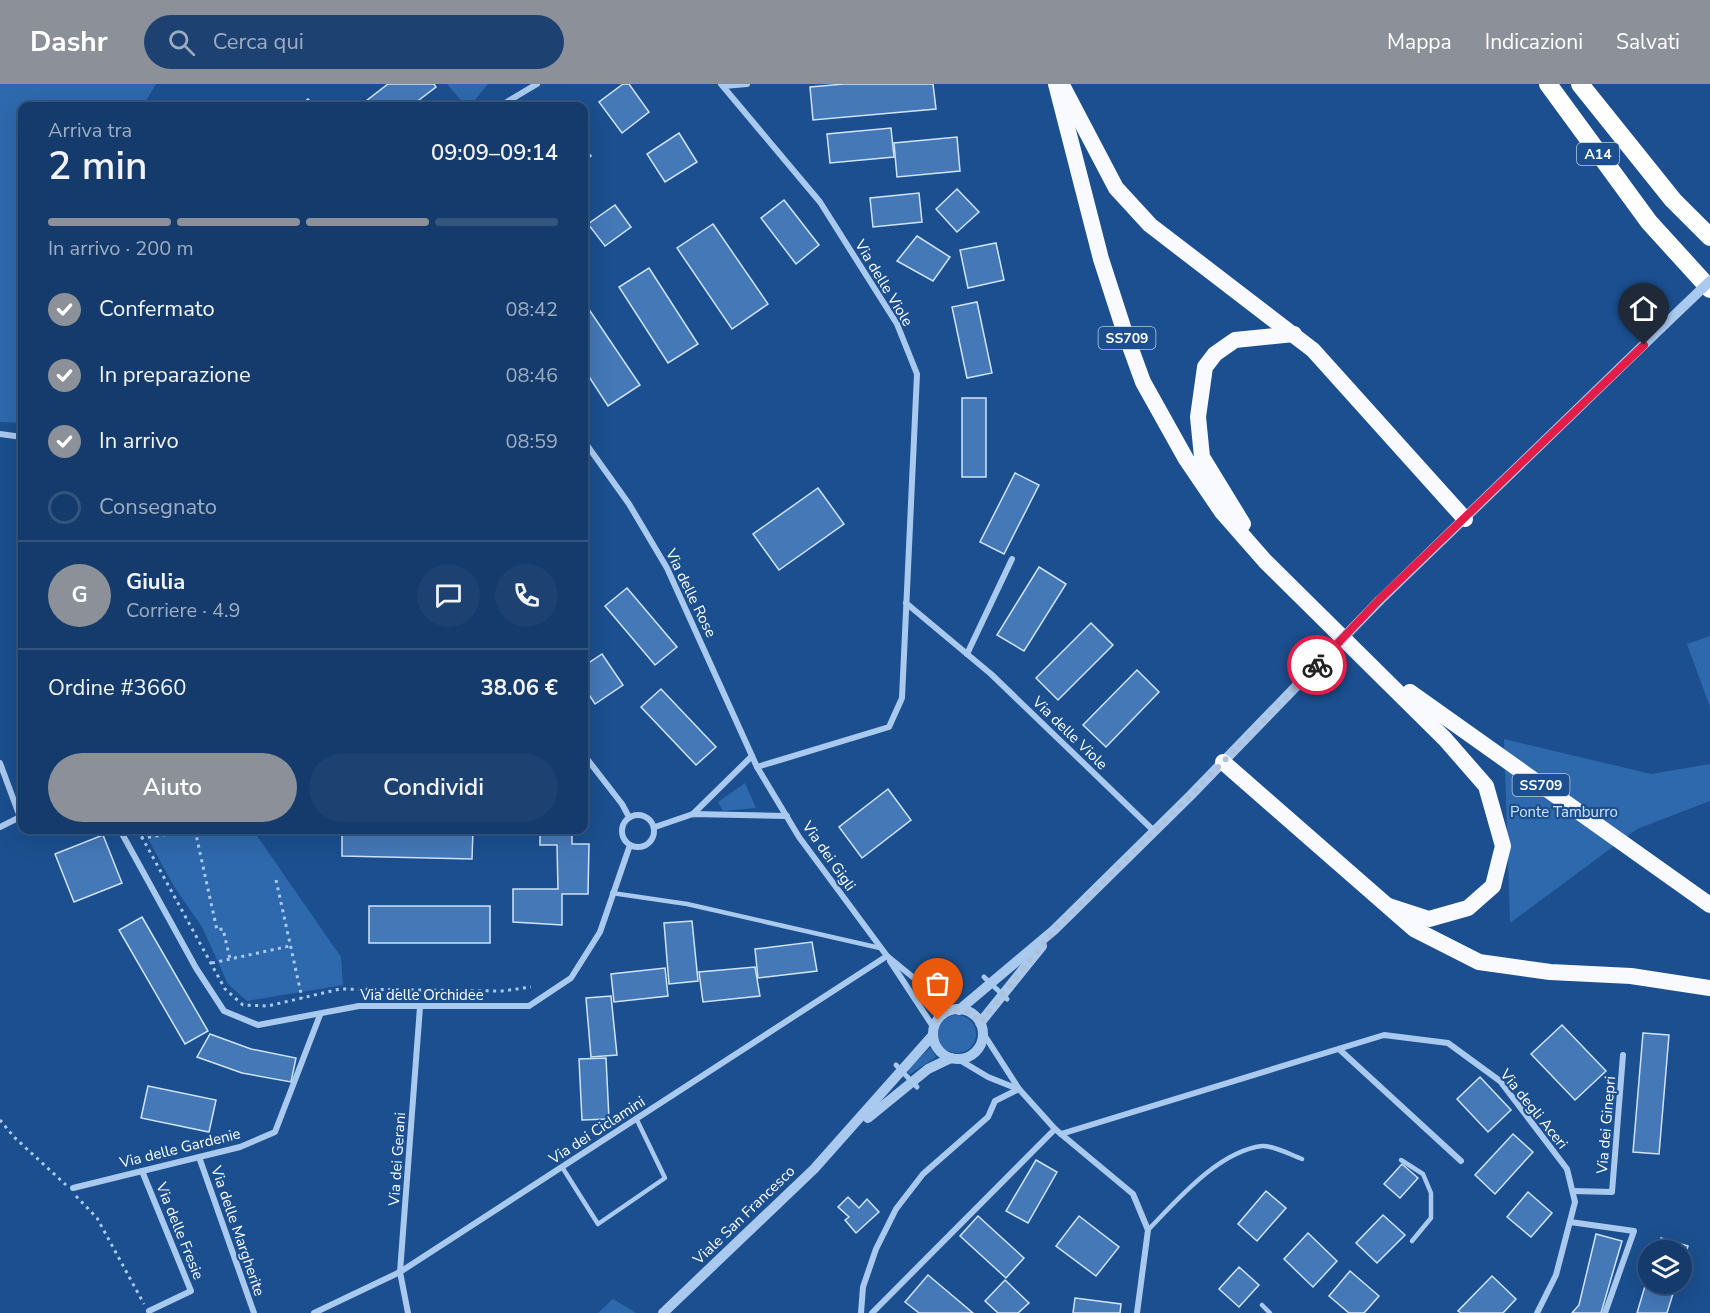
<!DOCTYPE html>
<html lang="it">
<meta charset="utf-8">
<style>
body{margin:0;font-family:"Nunito Sans",sans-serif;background:#1d4271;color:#f1f3f6;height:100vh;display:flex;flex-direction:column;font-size:22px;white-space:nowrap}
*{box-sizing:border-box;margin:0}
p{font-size:20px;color:#9dadc1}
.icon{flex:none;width:33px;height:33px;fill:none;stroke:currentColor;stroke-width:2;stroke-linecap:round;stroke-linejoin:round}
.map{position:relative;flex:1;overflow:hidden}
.drawer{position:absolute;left:18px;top:18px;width:570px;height:732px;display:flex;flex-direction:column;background:#143b6b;border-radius:12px;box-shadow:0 6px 24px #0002,0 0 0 2px #33557e}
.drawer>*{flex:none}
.controls{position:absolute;left:1638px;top:1156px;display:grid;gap:12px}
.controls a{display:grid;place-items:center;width:54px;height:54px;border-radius:50%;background:#143b6b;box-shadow:0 6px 24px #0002,0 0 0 2px #33557e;font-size:30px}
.pin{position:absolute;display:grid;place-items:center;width:51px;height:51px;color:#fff;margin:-62px -26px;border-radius:50% 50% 50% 0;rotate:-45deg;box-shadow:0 0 6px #0007}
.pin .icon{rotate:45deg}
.courier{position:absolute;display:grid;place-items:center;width:60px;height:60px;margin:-30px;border:4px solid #e11d48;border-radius:50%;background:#fff;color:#222;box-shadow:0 2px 8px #0007}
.headline em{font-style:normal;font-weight:600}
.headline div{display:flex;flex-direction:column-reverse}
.headline{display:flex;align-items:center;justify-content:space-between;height:102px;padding:0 30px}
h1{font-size:39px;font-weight:600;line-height:45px}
.bar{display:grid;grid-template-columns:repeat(4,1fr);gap:9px 6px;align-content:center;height:72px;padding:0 30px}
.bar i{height:8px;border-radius:4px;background:#33557e}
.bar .active{background:#8c9099}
.bar p{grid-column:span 4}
.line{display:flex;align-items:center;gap:15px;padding:0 30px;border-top:2px solid #33557e}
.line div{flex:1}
.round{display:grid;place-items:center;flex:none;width:63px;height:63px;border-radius:32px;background:#1d4271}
ol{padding:0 30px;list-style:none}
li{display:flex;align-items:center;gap:18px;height:66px}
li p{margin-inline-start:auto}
li .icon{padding:6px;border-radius:50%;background:#8c9099;color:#fff;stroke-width:4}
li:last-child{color:#9dadc1}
li i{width:33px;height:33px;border:3px solid #33557e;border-radius:50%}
.cta{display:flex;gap:12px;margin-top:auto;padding:12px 30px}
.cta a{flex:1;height:69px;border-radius:36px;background:#8c9099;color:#fff;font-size:24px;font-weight:600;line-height:69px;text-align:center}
.cta a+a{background:#1d4271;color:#f1f3f6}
header{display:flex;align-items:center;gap:36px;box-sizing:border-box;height:84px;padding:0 30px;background:#8c9099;color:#fff}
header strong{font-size:28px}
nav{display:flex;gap:33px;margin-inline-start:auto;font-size:21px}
.search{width:420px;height:54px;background:#1d4271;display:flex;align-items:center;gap:15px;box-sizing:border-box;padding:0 21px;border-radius:33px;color:#9dadc1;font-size:22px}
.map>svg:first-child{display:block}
</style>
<header>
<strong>Dashr</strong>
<div class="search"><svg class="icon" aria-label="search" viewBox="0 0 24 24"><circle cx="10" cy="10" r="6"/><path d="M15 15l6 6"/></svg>Cerca qui</div>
<nav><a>Mappa</a><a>Indicazioni</a><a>Salvati</a></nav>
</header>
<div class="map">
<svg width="1710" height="1229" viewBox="0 0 1710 1229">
<rect width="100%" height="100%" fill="#1b4f8f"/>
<!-- green -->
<g fill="#2e69ad">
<polygon points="0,0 156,0 147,15 147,22 22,22 22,339 0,338"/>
<polygon points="447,0 488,0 470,22 466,22"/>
<polygon points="1710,552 1710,623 1687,560"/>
<polygon points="1504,655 1651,690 1710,680 1710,717 1637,745 1510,839"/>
<polygon points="745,699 756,724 723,727 718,718"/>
<polygon points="143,746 253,746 341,873 343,901 247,917 228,900 202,843 175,804"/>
<circle cx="957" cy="950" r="19"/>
<polygon points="930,964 936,973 910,990 907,986"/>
<polygon points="613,1215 636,1229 598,1229"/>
</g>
<!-- building -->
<g fill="#4478b7" stroke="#cfe3fa" stroke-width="1.5">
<polygon points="388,0 434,0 436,3 411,22 370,22 366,17"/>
<polygon points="623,0 629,0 649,28 622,49 599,18"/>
<polygon points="844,0 933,0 936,25 813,36 810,3"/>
<polygon points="308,15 315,22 299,22"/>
<polygon points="891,44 894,73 830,79 827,50"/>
<polygon points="679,49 697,78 665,98 647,70"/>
<polygon points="957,53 960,87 897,93 894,59"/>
<polygon points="584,64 591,72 584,78"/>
<polygon points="957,105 979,128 957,148 936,125"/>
<polygon points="919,109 922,138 873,143 870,114"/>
<polygon points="784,116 819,161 796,180 761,134"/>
<polygon points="615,121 631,143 605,162 588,140"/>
<polygon points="713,140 768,220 732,245 677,164"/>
<polygon points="917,152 950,173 933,197 897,177"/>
<polygon points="996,159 1004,196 968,204 960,166"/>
<polygon points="649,184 698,260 668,279 619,203"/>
<polygon points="977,218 992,289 967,294 952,223"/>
<polygon points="588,224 640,301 608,322 584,285 584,227"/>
<rect x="962" y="314" width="24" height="79"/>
<polygon points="1015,389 1039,401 1004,470 980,458"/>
<polygon points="818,404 844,440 779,486 753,450"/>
<polygon points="1039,483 1066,500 1024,567 997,551"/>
<polygon points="627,504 677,563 655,581 605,522"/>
<polygon points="1091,539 1113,561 1058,616 1036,594"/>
<polygon points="602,570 623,601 595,620 584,603 584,582"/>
<polygon points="1137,586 1159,608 1106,663 1083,641"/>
<polygon points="661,605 716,663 696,681 641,623"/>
<polygon points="888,705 911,736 862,774 839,743"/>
<polygon points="342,746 473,746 472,775 342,772"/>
<polygon points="540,746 572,746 572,760 589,760 588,810 562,810 562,841 513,838 513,805 558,805 557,761 540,761"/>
<polygon points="103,751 122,799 74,818 55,770"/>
<rect x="369" y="822" width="121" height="37"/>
<polygon points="142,833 208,947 185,960 119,846"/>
<polygon points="692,837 698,897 669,900 664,839"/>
<polygon points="812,858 817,887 758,894 755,865"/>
<polygon points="755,883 760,912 703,918 699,888"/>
<polygon points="665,884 668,912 614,918 611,890"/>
<polygon points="611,912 617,971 591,973 586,914"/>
<polygon points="1562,941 1606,987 1575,1016 1531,970"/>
<polygon points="1643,949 1669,951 1659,1070 1633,1068"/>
<polygon points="210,950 251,965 296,974 291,998 242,989 197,973"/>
<polygon points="606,974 609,1035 582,1036 579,975"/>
<polygon points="1480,993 1511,1026 1488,1048 1457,1015"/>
<polygon points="148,1002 216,1016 209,1048 141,1034"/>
<polygon points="1513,1050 1533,1068 1495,1110 1475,1091"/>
<polygon points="1036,1076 1057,1088 1028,1139 1006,1127"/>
<polygon points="1402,1080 1418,1094 1400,1114 1384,1100"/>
<polygon points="1266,1107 1286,1124 1257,1157 1238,1140"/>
<polygon points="1528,1108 1552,1129 1531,1153 1507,1133"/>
<polygon points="848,1113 859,1124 867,1115 879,1128 856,1149 845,1136 849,1133 838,1123"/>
<polygon points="1383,1131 1405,1151 1377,1179 1356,1159"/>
<polygon points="978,1132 1024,1174 1006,1194 960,1152"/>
<polygon points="1079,1132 1119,1163 1096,1192 1056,1162"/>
<polygon points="1308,1149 1337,1177 1313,1203 1284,1175"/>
<polygon points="1596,1150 1622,1157 1601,1229 1572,1229 1579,1221"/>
<polygon points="1661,1154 1688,1162 1682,1183 1682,1167 1657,1167"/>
<polygon points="1239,1183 1259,1201 1239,1223 1219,1205"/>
<polygon points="1350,1187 1379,1212 1364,1229 1349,1229 1329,1212"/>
<polygon points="928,1191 973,1229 919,1229 905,1218"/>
<polygon points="1492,1192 1516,1215 1503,1229 1461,1229 1458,1227"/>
<polygon points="1648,1192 1648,1200 1676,1200 1667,1229 1637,1229"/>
<polygon points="1005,1196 1029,1219 1018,1229 998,1229 985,1217"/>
<polygon points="1075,1214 1121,1220 1120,1229 1073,1229"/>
</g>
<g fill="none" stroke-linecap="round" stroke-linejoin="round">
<!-- path -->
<g stroke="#a9c9ee" stroke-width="3" stroke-dasharray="3 4.5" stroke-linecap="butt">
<polyline points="138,746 225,905 243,921 268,922 340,905 502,907 531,903"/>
<polyline points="146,746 142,754 198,746"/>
<polyline points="195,746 217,846 223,845 230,875"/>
<polyline points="276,796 302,914"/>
<polyline points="212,879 290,862"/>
<polyline points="0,1036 14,1053 66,1101"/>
<polyline points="76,1112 97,1134 144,1220"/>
</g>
<!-- service -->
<g stroke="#a9c9ee" stroke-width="4.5">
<polyline points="612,809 687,820 880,864"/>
<polyline points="1401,1076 1423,1090 1431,1109 1431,1134 1412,1157"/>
<polyline points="562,1083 598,1140 665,1094 636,1034"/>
<path d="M1148,1146C1177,1116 1219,1067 1262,1062C1273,1061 1291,1071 1302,1075"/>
<polyline points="1262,1221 1270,1229"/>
</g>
<!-- pedestrian -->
<g stroke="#a9c9ee" stroke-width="5">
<polyline points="984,893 1007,915"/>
<polyline points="896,981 917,1003"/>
</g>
<!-- minor -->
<g stroke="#a9c9ee" stroke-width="6">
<polyline points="721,0 820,118 897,240 917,290 902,614 889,643 757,683"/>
<polyline points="724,2 747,0"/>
<polyline points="500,22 537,0"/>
<polyline points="0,350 22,353"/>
<polyline points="584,357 629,420 667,484 757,683 799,753 887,872 953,926"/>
<polyline points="20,500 22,478"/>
<polyline points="906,519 991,590 1154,747"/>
<polyline points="967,570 1012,475"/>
<polyline points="584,671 622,720 629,733"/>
<polyline points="0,679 20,733 22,732"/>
<polyline points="693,730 752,672"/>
<circle cx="638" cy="747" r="16"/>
<polyline points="0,743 20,733"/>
<polyline points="655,743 693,730 787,732"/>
<polyline points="120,746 196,884 224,927 258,941 359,922 529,922 571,894 600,848 630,761"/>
<polyline points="890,877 934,944"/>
<polyline points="983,949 1019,1005 1055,1045 1133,1110 1148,1146 1137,1229"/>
<polyline points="1339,965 1461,1077"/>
<polyline points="958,975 988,993 1018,1005"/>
<polyline points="1061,1050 1384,951 1448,959 1500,997 1567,1085 1575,1118 1556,1191 1537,1229"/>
<polyline points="199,1073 254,1229"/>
<polyline points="142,1087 191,1207 149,1227"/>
<polyline points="73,1104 240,1063 275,1048 320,931"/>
<polyline points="1573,1107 1612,1108 1623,971"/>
<polyline points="1570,1138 1634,1147 1605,1229"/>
<polyline points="314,1229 400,1188 887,872"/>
<polyline points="408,1229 400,1188 420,923"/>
<polyline points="861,1229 863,1203 876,1165 896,1125 923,1090 988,1033 995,1017 1019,1005"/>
<polyline points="872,1229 1055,1045"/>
</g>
<!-- tertiary -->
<g stroke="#a9c9ee" stroke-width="10">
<polyline points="1379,517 1661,244"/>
<circle cx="958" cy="950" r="25"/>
<polyline points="959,926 1054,846 1190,712 1310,588"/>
<polyline points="980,939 1042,862"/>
<polyline points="868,1034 928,985 951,974"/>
<polyline points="663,1229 814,1085 933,951"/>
</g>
<!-- trunk -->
<g stroke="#f8faff" stroke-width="16">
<polyline points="1056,0 1101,175 1123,243 1143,298 1186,375 1222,428 1265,477 1445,655 1486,702 1503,762 1493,802 1468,824 1429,835 1389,822"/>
<polyline points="1063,3 1116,104 1150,141 1313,266 1465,435"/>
<polyline points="1243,440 1202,373 1198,333 1205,283 1215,270 1235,256 1294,250"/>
<polyline points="1410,608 1710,821"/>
<polyline points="1223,678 1414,845 1479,878 1550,888 1631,892 1710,904"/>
</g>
<!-- motorway -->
<g stroke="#fff" stroke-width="18">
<polyline points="1548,0 1649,138 1710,205"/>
<polyline points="1580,0 1673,116 1710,153"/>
</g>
<!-- tertiary-bridge -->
<g stroke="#a9c9ee" stroke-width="10">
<polyline points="1661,244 1710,197"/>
<polyline points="1310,588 1379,517"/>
</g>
</g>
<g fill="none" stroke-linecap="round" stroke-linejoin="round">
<!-- done -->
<path stroke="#afc1d8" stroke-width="6" stroke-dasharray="0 10.8" d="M938,936C951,922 970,923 980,939L1054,846L1190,712L1317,581"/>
<!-- route -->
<polyline stroke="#e11d48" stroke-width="8" points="1317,581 1379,516 1644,261"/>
</g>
<g text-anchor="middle" stroke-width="4.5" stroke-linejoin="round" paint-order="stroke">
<!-- shield labels -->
<g fill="#1b4f8f" stroke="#bbcadd" stroke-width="1.5">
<rect x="1577" y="59" width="42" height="22" rx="4.5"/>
<rect x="1098.5" y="243" width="57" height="22" rx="4.5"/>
<rect x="1512.5" y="690" width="57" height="22" rx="4.5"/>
</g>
<g font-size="14" font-weight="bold" fill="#fff">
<text x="1598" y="75">A14</text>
<text x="1127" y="259">SS709</text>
<text x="1541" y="706">SS709</text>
</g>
<!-- street labels -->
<g font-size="15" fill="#fff" stroke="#1b4f8f">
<text transform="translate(884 199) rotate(59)" y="5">Via delle Viole</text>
<text transform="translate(691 509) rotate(64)" y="5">Via delle Rose</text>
<text transform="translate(1070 649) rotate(44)" y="5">Via delle Viole</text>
<text transform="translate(829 772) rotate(55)" y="5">Via dei Gigli</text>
<text x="422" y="916">Via delle Orchidee</text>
<text transform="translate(1534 1025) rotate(51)" y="5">Via degli Aceri</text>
<text transform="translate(1606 1041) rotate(-85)" y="5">Via dei Ginepri</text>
<text transform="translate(597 1046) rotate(-33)" y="5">Via dei Ciclamini</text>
<text transform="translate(180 1064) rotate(-14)" y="5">Via delle Gardenie</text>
<text transform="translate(397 1075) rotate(-86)" y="5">Via dei Gerani</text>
<text transform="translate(744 1131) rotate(-44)" y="5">Viale San Francesco</text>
<text transform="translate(180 1147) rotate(68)" y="5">Via delle Fresie</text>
<text transform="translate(238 1147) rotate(71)" y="5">Via delle Margherite</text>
</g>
<!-- park labels -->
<g font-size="15" fill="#cfe3fa" stroke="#1b4f8f">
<text x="1564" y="733">Ponte Tamburro</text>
</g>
</g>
</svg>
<div class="controls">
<a><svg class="icon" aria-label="layers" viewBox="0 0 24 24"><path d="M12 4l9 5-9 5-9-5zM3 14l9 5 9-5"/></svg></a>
</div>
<div class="pin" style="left:938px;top:936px;background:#ea580c"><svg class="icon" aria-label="bag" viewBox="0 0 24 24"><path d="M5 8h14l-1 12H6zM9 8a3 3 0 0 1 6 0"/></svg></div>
<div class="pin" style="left:1644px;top:261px;background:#1f2937"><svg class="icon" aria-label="home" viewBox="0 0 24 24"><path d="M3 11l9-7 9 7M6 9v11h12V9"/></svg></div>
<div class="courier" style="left:1317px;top:581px"><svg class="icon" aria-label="bike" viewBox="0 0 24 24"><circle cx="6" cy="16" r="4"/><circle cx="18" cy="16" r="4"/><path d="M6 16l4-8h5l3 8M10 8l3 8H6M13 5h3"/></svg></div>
<section class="drawer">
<div class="headline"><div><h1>2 min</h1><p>Arriva tra</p></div><em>09:09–09:14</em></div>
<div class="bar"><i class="active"></i><i class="active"></i><i class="active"></i><i></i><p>In arrivo · 200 m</p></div>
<ol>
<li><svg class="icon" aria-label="check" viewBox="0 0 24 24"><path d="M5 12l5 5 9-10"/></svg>Confermato<p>08:42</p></li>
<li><svg class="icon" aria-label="check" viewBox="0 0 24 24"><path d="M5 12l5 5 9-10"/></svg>In preparazione<p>08:46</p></li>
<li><svg class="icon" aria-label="check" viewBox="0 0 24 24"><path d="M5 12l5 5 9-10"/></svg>In arrivo<p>08:59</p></li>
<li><i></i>Consegnato</li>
</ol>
<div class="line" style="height:108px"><b class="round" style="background:#8c9099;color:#fff">G</b><div><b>Giulia</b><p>Corriere · 4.9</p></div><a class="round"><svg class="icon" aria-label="chat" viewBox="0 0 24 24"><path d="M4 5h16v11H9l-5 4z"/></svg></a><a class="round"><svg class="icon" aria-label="phone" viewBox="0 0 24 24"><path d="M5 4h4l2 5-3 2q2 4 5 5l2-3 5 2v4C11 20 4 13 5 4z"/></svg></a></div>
<div class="line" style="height:78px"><div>Ordine #3660</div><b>38.06 €</b></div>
<div class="cta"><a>Aiuto</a><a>Condividi</a></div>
</section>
</div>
